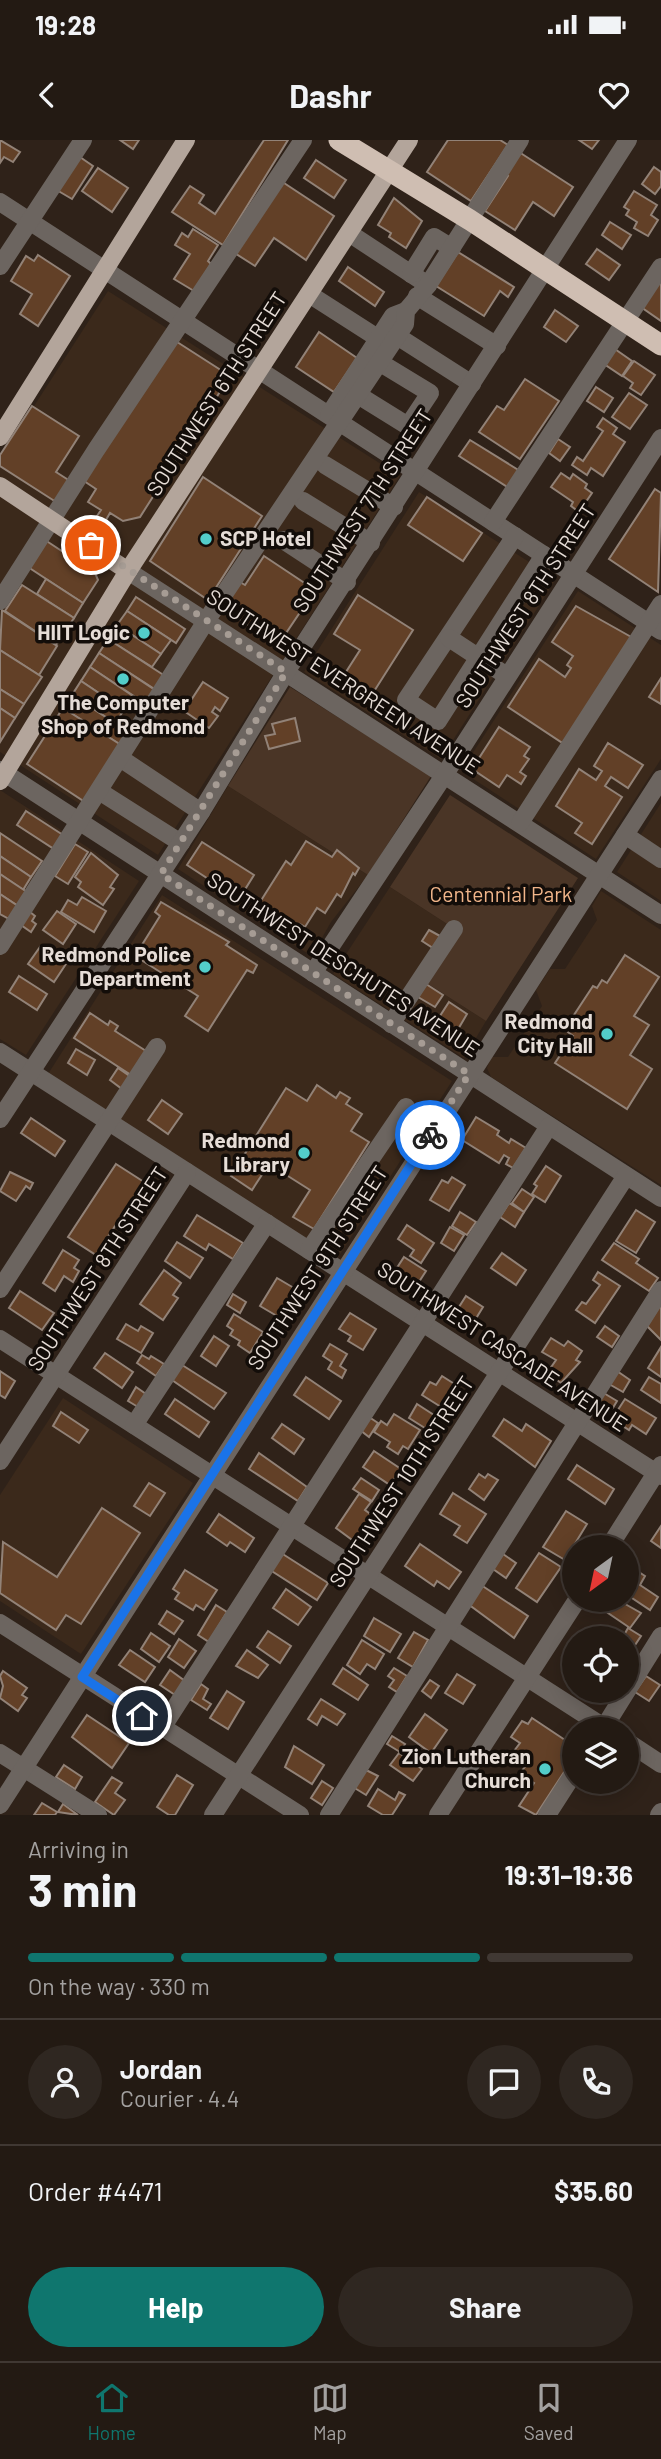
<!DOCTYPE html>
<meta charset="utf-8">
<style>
body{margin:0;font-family:Barlow,sans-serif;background:#2f2721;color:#f1f3f6;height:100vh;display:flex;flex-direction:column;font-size:26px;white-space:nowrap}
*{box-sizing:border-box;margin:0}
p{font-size:23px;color:#a3a1a0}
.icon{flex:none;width:38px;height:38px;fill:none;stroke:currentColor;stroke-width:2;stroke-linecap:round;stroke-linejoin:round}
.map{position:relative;height:1675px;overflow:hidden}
.drawer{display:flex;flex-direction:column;background:#231a13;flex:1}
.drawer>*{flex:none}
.needle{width:46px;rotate:213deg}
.tools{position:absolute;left:562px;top:1395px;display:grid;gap:14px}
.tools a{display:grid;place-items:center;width:77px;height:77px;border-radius:50%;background:#231a13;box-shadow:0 4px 18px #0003,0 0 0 2px #403833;font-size:35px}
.pin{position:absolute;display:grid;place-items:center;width:60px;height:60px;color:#fff;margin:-30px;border:4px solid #fff;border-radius:50%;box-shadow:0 2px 7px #0007}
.courier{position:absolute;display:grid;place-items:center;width:70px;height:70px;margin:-35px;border:5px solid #1a73e8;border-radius:50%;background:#fff;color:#222;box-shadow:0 2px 9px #0007}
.overview em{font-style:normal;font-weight:700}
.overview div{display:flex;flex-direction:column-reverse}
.overview{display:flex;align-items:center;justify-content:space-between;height:119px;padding:0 28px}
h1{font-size:46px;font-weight:700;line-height:52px}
.bar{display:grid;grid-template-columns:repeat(4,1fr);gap:10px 7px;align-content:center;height:84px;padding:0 28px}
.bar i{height:9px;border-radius:5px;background:#403833}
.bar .selected{background:#0f766e}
.bar p{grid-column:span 4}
.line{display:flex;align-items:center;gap:18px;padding:0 28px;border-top:2px solid #403833}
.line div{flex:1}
.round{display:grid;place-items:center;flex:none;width:74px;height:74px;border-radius:37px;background:#2f2721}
.primary-button{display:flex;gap:14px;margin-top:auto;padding:14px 28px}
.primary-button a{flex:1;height:80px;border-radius:42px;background:#0f766e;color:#fff;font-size:28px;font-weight:700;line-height:80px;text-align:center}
.primary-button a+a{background:#2f2721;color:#f1f3f6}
.status{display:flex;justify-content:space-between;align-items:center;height:49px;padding:0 35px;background:#231a13;direction:ltr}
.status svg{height:19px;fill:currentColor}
header{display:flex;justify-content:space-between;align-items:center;height:91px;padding:0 28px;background:#231a13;font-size:32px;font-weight:700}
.menu{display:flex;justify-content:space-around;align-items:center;height:98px;border-top:2px solid #403833;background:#231a13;font-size:19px;color:#a3a1a0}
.menu a{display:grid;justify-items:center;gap:4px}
.menu .selected{color:#0f766e}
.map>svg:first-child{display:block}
</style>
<div class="status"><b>19:28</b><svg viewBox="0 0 49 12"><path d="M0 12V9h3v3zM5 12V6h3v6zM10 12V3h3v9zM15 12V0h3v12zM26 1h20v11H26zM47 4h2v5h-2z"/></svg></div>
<header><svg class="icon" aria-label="back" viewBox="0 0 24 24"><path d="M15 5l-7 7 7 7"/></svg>Dashr<svg class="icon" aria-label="heart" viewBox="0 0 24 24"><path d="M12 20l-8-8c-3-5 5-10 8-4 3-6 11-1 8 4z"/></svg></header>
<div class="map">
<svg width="661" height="1675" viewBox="0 0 661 1675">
<rect width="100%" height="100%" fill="#2f2219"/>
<!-- built -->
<g fill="#3b291b">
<polygon points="108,151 400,336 158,715 0,612 0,319"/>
<polygon points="419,352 556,439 441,619 304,532"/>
<polygon points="578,451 661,505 661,619 596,719 461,631"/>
<polygon points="228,646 368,735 331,782 314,812 307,813 178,729"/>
<polygon points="0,650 139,741 26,915 0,899"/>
<polygon points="661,663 661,761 617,732"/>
<polygon points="390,747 458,791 425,842 486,881 464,918 333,834"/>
<polygon points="601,751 661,790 661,1045 491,937 487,928 491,917 508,917 542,866 536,850 550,829 565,829 597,780 592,766"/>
<polygon points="162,755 452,941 337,1119 48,934"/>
<polygon points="63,1258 193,1343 81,1514 0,1461 0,1355"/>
</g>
<!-- green -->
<g fill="#4a3526">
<polygon points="290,547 431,636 368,735 228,646"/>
<polygon points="450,655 578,738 486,881 425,842 458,791 390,747"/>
</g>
<!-- building -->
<g fill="#624027" stroke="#928277" stroke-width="2">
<polygon points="0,0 20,12 13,22 4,17 0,23"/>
<polygon points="120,0 139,0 133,9"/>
<polygon points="264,0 288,0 223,105 172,72 190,46 204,55 199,63 215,74"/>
<polygon points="448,0 500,0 508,5 471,61 427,32"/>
<polygon points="579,0 599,0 592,9"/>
<polygon points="519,12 573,47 554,76 533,62 515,90 485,71 508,36 505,33"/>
<polygon points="77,15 93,26 72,59 55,49"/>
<polygon points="316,20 346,40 334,58 304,38"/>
<polygon points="654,27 661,32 661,46 655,54 642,44"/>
<polygon points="98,28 128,48 112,72 82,51"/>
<polygon points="281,41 334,76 306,120 274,98 255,126 233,112"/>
<polygon points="634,51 657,65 651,75 658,80 648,96 634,88 637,82 626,75 629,70 624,67"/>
<polygon points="394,58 422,81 406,108 389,97 391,93 378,85"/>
<polygon points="610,82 631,95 622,109 602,95"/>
<polygon points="193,89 218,105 208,121 211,124 194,151 174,139 190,114 175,105 182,93 188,97"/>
<polygon points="597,109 620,125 609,140 586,124"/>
<polygon points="458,112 514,147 508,157 500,151 484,176 436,146"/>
<polygon points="38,115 70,136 38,186 20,174 32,154 11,141 26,116 34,121"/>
<polygon points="348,127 384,152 375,166 339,141"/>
<polygon points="661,133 661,181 638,165"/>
<polygon points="555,170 578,186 566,202 544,187"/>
<polygon points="319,192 357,218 334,252 296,227"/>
<polygon points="174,200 230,236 140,377 123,381 110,373 103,385 95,379 101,370 88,362 96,349 81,339"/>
<polygon points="612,207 632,221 622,236 601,222"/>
<polygon points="634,221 655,235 641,255 630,248 633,243 623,236"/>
<polygon points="525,239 559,261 520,319 479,292 497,266 504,270"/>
<polygon points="596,247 613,258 604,272 587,261"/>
<polygon points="629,253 647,265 630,289 612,277"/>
<polygon points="32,266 79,296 56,332 70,341 56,362 0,326 0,315"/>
<polygon points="603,278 617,288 613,294 625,302 603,336 591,328 587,335 572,325 577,317 583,321 603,291 597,287"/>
<polygon points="558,299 570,307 560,321 549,313"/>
<polygon points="470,300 520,331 509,348 459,316"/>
<polygon points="561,333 570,339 573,334 587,344 585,348 592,353 579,372 571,366 573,362 551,347"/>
<polygon points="203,337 262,376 208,460 150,421"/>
<polygon points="655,349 661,353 658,452 609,419"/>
<polygon points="427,357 482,393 463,421 408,385"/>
<polygon points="45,400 95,433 98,440 83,463 28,427"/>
<polygon points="264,416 315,450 278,505 221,467 238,441 245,445"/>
<polygon points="46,439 83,463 74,478 37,454"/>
<polygon points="22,445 74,478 56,505 5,471"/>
<polygon points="358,455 413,490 366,564 337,546 360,510 334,494"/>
<polygon points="136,457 185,489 176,503 127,471"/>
<polygon points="576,466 633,498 564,604 508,567 539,519 565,537 571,528 567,525 573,516 552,502"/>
<polygon points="2,470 57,506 39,535 0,510"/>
<polygon points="127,471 171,500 161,514 117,485"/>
<polygon points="117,485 161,514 152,527 108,499"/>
<polygon points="108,499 165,536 156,550 99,513"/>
<polygon points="0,510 42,537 24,564 0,549"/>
<polygon points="99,513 158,552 149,566 90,527"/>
<polygon points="90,527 133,556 124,570 81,541"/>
<polygon points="661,538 661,564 649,557"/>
<polygon points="81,541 124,570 115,583 72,555"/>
<polygon points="203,542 228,558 220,571 215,567 212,572 218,576 209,588 184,571"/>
<polygon points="0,549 24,564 15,578 0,568"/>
<polygon points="72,555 130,593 121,605 63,568"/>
<polygon points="0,568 15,578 0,602"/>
<polygon points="63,568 121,605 85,662 27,624"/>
<polygon points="295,578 300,601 269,609 265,596 275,594 272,584"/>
<polygon points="499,587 530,607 524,616 529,619 520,632 526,636 521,644 507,635 499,647 472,629"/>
<polygon points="608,603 643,625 628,648 611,637 605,646 622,657 592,704 575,693 582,683 556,666 579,629 596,640 602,631 594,626"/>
<polygon points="26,671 63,695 54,709 17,685"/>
<polygon points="0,693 42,721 31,737 0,716"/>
<polygon points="306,701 332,717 337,710 359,728 355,735 353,733 341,757 337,754 325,773 317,768 305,787 300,784 293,794 255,770 286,721 291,725"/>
<polygon points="202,702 254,735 239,759 187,725"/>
<polygon points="75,704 88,712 68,744 55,736"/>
<polygon points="91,713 118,735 110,747 114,749 103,765 78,747 81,742 75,737"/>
<polygon points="0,716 31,737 23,750 0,734"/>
<polygon points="0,734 27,752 18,766 0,754"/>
<polygon points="0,754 18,766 9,779 0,774"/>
<polygon points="82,757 106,771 94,792 61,772 68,760 77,765"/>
<polygon points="161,762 229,802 226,805 257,825 253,833 247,830 208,891 185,876 198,856 135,816 160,776 155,772"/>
<polygon points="57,771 76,784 63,804 43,790"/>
<polygon points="30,772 35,776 32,781 36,784 31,792 21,785"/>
<polygon points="429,790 440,796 433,808 422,801"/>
<polygon points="40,807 48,813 51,809 66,824 54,842 28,824"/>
<polygon points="625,815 659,837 634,876 649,885 630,915 652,929 627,969 555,923 573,896 568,892 574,883 570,881 593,846 597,848 602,840 607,843"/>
<polygon points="19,836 47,854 37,870 9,852"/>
<polygon points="426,844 443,855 435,867 418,857"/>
<polygon points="449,862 467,874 457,891 438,879"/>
<polygon points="90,873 108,885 110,881 118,886 115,891 146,911 131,935 74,898"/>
<polygon points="76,909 95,920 87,935 68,923"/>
<polygon points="118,928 131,937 122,949 110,940"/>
<polygon points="317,945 336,958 340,952 350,958 346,964 362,974 351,991 369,1002 314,1089 293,1077 310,1050 269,1024 252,1050 231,1036 286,948 307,961"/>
<polygon points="162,960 182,974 168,994 148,980"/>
<polygon points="476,977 499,991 497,995 509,1003 511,999 526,1008 513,1028 506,1024 509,1018 504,1015 499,1023 462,1000"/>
<polygon points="31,978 65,1001 55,1016 21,993"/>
<polygon points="116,1024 144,1042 96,1115 68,1097"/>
<polygon points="546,1026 561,1036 545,1062 532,1054 537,1046 534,1044"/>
<polygon points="10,1032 33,1043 30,1049 26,1046 16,1061 0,1051"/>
<polygon points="452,1037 465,1045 449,1071 430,1060 442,1040 448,1043"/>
<polygon points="522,1049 534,1057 524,1072 512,1063"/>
<polygon points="509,1063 524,1072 515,1087 500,1077"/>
<polygon points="636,1070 655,1082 636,1113 616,1101"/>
<polygon points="460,1072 476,1082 467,1095 452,1086"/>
<polygon points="197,1075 243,1103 233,1119 209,1104 206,1110 184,1096"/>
<polygon points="407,1085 434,1103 421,1123 410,1116 414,1110 398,1099"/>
<polygon points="450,1087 464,1095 454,1111 441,1103"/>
<polygon points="177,1102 203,1118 190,1138 165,1121"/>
<polygon points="614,1103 639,1119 636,1123 658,1138 649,1151 602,1120"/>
<polygon points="63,1110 79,1120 74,1128 79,1131 73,1142 64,1136 55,1151 43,1143"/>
<polygon points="502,1113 526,1130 516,1145 491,1128"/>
<polygon points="404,1117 426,1131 417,1145 410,1141 406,1146 391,1137"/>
<polygon points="164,1130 181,1143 173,1155 178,1158 163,1180 140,1164"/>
<polygon points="598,1132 620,1146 595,1183 576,1170 582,1162 586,1164 600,1145 593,1140"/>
<polygon points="277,1138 299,1151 282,1179 260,1166"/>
<polygon points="20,1151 54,1173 42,1190 9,1168"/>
<polygon points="233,1154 246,1162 240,1173 227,1165"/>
<polygon points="466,1156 483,1167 472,1185 457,1170"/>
<polygon points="661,1164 661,1200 647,1186"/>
<polygon points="350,1173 376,1189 363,1210 348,1201 351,1196 339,1189"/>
<polygon points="234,1174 263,1192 250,1213 238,1205 240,1201 230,1195 233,1190 227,1186"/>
<polygon points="126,1184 138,1191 141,1186 153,1193 141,1213 117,1199"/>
<polygon points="605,1186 619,1196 612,1207 597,1197"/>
<polygon points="214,1196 229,1206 216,1226 201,1216"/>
<polygon points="551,1198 564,1206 568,1201 582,1211 576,1220 580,1222 561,1243 547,1233 556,1220 542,1212"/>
<polygon points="330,1204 347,1214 340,1226 346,1230 342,1238 328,1229 332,1222 323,1216"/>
<polygon points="661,1207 661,1237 648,1228"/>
<polygon points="105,1213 133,1232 122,1248 94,1228"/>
<polygon points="142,1215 149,1219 151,1216 164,1224 156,1236 137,1223"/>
<polygon points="179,1223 226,1253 214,1269 169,1238"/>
<polygon points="0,1231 15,1241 5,1258 0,1255"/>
<polygon points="617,1231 630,1240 623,1252 609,1244"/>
<polygon points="442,1236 456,1245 450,1253 458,1259 449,1272 422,1255 430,1242 436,1245"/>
<polygon points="306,1237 341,1261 329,1279 294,1255"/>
<polygon points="649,1237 661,1244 661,1263 641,1250"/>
<polygon points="136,1247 146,1254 138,1267 128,1261"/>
<polygon points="602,1252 617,1261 608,1276 593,1267"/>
<polygon points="175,1259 209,1282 199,1297 165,1274"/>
<polygon points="625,1259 656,1278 646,1294 632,1285 629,1290 612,1279"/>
<polygon points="417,1264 437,1277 428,1290 409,1278"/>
<polygon points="61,1272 88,1290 79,1303 53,1286"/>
<polygon points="394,1274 420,1290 408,1309 403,1306 398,1314 387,1307 390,1302 374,1292 381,1281 387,1285"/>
<polygon points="369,1277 378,1283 369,1297 360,1290"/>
<polygon points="504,1279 522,1291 526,1284 551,1301 535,1327 493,1296"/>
<polygon points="282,1284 304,1299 294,1314 272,1298"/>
<polygon points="374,1311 401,1329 390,1345 363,1327"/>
<polygon points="259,1313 307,1347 298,1361 249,1329"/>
<polygon points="577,1325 614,1349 605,1364 568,1339"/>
<polygon points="479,1334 485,1338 488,1334 498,1340 484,1360 469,1349"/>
<polygon points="361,1338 379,1350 372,1361 353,1349"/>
<polygon points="149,1343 165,1353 150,1376 134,1366"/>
<polygon points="453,1353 486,1374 467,1403 454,1395 460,1386 440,1374"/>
<polygon points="359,1354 371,1362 365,1370 373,1376 355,1402 336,1388"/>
<polygon points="102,1368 140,1393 81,1484 66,1475 56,1490 0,1453 3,1402 57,1437"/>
<polygon points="566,1371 587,1384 565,1420 543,1407"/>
<polygon points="219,1374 254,1398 245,1412 230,1402 227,1406 207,1392"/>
<polygon points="661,1386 661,1408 651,1401"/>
<polygon points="420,1404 461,1432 449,1449 437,1441 434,1446 405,1426"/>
<polygon points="278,1411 328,1443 317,1460 267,1428"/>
<polygon points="539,1413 561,1427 537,1462 516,1448"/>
<polygon points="503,1414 516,1423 506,1438 493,1429"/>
<polygon points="628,1425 645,1436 640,1445 658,1457 650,1470 626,1454"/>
<polygon points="185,1430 217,1450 204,1470 196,1465 193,1470 175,1459 179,1453 173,1449"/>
<polygon points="481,1445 528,1476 514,1498 468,1464"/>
<polygon points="286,1449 311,1467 298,1485 273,1468"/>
<polygon points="618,1460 641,1473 630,1488 608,1473"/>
<polygon points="216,1465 227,1472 209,1502 198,1495"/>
<polygon points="167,1471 183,1481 174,1494 159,1484"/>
<polygon points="374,1478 401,1494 390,1512 364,1496"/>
<polygon points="628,1488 641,1496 635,1505 623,1497"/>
<polygon points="268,1491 291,1506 280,1523 257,1507"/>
<polygon points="414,1492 428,1500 413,1527 398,1518"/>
<polygon points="151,1493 170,1506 159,1522 141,1509"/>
<polygon points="179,1499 196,1511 184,1528 168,1517"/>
<polygon points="362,1500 384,1514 375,1529 367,1524 360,1534 347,1525"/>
<polygon points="130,1510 155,1527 145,1542 119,1525"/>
<polygon points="247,1510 268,1525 258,1538 236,1526"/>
<polygon points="343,1528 368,1545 358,1560 333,1544"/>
<polygon points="394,1528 407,1536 397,1552 389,1547 394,1540 388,1536"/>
<polygon points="170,1530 185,1541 175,1555 160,1545"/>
<polygon points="3,1531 27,1548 22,1555 27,1558 18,1571 0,1558 3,1546 0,1536"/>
<polygon points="457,1534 475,1545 463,1564 445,1553"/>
<polygon points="646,1536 660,1545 649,1561 635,1552"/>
<polygon points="430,1540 439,1546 431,1558 422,1551"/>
<polygon points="201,1544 208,1549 203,1559 211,1564 207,1570 191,1560"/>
<polygon points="227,1551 244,1562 228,1589 210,1578"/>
<polygon points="321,1559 345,1574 337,1585 322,1576 317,1585 308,1579"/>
<polygon points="425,1574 447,1590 431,1613 409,1597"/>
<polygon points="87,1575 129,1603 112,1628 72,1597"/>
<polygon points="532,1578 574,1606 574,1617 536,1675 519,1666 534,1643 520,1634 526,1625 511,1615 520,1603 511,1597 522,1581 528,1584"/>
<polygon points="392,1596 405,1604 400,1612 387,1604"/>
<polygon points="294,1606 324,1625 312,1644 285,1627"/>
<polygon points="399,1613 422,1629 413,1641 390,1625"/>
<polygon points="64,1625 82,1637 75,1649 56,1637"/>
<polygon points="364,1629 378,1636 366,1655 353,1647"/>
<polygon points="177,1635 193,1645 175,1675 169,1675 157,1667"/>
<polygon points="112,1637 122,1643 115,1653 125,1660 114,1675 95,1662"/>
<polygon points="322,1641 333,1648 322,1665 311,1658"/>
<polygon points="378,1649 395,1660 399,1652 405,1655 392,1675 383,1675 368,1666"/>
<polygon points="42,1663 57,1672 55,1675 34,1675"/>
<polygon points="63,1664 78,1675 58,1672"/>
</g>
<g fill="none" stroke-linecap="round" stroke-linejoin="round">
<!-- minor -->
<g stroke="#6c6560" stroke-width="18">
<polyline points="0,62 661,491"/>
<polyline points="349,93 428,145"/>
<polyline points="0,126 83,0"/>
<polyline points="411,134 434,97 452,108"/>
<polyline points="309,154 387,204"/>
<polyline points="417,156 497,206"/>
<polyline points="397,196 472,244"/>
<polyline points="358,255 408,286 430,253 379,222"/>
<polyline points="329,275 393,176 406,171"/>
<polyline points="325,325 394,367"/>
<polyline points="303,361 371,403"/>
<polyline points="493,382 661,127"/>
<polyline points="515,396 406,560 438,581 544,415"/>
<polyline points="283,400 347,442"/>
<polyline points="128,431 661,775"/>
<polyline points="0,461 96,310 303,0"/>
<polyline points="449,498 507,536"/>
<polyline points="120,618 201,672"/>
<polyline points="0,630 661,1058"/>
<polyline points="99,651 181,703"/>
<polyline points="520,683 661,464"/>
<polyline points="625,695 661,719"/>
<polyline points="0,806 206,481 405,184 406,171 428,145 520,0"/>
<polyline points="313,833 445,634 661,298"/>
<polyline points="391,884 454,789"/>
<polyline points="0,912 661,1336"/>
<polyline points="0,979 201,672 286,532 628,0"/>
<polyline points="309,1110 406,967"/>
<polyline points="0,1149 157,907"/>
<polyline points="0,1199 607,1589"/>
<polyline points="134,1285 267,1083"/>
<polyline points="0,1321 187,1032"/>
<polyline points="609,1407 661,1325"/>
<polyline points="0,1483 300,1675"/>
<polyline points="162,1588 549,986"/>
<polyline points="603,1589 661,1496"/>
<polyline points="626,1601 661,1624"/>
<polyline points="0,1613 98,1675"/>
<polyline points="0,1665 661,639"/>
<polyline points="213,1675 626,1036"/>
<polyline points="329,1675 661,1150"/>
<polyline points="438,1675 577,1460"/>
<polyline points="547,1675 574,1633"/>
<polyline points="659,1675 661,1672"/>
</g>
<!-- major -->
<g stroke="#b3a59b" stroke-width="18">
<polyline points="0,297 186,0"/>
<polyline points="0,346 128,431"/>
<polyline points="0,641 128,431 409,0"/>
</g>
<!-- highway -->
<polyline stroke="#cfbeb2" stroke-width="21" points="339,0 470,80 661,205"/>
</g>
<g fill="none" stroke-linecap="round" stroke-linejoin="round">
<!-- done -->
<polyline stroke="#a69c94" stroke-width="7" stroke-dasharray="0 12.6" points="91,405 286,532 161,734 469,934 430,995"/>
<!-- route -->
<polyline stroke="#1a73e8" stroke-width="9" points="142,1576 82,1537 430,995"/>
</g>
<!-- markers -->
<g fill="#53cdca" stroke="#130d09" stroke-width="2.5">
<circle cx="206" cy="399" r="7"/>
<circle cx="144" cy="493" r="7"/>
<circle cx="123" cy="539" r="7"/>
<circle cx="205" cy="827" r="7"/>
<circle cx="607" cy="894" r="7"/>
<circle cx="304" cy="1013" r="7"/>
<circle cx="545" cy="1629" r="7"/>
</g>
<g text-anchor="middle" stroke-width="7" stroke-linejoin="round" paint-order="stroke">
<!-- street labels -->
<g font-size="21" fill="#e6ddd7" stroke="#130d09">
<text transform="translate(217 254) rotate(-57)" y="7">SOUTHWEST 6TH STREET</text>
<text transform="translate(363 371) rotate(-57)" y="7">SOUTHWEST 7TH STREET</text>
<text transform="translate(526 466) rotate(-57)" y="7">SOUTHWEST 8TH STREET</text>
<text transform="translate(343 542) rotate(33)" y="7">SOUTHWEST EVERGREEN AVENUE</text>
<text transform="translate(343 825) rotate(33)" y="7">SOUTHWEST DESCHUTES AVENUE</text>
<text transform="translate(318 1128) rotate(-57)" y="7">SOUTHWEST 9TH STREET</text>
<text transform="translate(98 1129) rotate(-57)" y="7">SOUTHWEST 8TH STREET</text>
<text transform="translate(502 1207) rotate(33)" y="7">SOUTHWEST CASCADE AVENUE</text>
<text transform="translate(402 1342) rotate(-57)" y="7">SOUTHWEST 10TH STREET</text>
</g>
<!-- poi labels -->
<g font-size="21" font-weight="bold" fill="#e6ddd7" stroke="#130d09" text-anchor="end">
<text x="220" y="406" text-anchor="start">SCP Hotel</text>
<text x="130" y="500">HIIT Logic</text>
<text x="123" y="570" text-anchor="middle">The Computer<tspan x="123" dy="24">Shop of Redmond</tspan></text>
<text x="191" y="822">Redmond Police<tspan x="191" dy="24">Department</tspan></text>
<text x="593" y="889">Redmond<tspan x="593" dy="24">City Hall</tspan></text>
<text x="290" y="1008">Redmond<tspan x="290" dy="24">Library</tspan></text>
<text x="531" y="1624">Zion Lutheran<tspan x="531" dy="24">Church</tspan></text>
</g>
<!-- park labels -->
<g font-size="21" fill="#f1b58a" stroke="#130d09">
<text x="501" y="762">Centennial Park</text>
</g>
</g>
</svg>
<div class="tools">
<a><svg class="needle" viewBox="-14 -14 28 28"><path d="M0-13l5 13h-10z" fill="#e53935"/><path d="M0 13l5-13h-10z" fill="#a3a1a0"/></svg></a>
<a><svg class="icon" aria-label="locate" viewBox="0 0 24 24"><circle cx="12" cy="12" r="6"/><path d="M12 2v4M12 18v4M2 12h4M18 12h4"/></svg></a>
<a><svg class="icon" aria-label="layers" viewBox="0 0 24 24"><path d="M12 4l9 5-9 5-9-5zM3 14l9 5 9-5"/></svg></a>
</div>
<div class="pin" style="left:91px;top:405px;background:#ea580c"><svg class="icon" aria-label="bag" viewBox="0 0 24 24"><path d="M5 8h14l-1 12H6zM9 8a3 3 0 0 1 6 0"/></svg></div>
<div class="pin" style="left:142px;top:1576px;background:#1f2937"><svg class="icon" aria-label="home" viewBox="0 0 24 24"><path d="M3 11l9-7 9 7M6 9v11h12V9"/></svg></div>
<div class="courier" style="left:430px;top:995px"><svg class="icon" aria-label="bike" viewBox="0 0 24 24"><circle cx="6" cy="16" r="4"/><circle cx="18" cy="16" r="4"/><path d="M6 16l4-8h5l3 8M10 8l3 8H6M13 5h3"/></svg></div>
</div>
<section class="drawer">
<div class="overview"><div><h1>3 min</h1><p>Arriving in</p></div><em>19:31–19:36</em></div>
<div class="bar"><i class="selected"></i><i class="selected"></i><i class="selected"></i><i></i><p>On the way · 330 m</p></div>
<div class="line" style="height:126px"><a class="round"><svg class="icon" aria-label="person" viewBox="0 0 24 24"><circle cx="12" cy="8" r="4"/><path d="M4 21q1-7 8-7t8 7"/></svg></a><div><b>Jordan</b><p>Courier · 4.4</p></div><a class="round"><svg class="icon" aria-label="chat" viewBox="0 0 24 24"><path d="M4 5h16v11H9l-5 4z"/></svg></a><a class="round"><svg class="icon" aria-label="phone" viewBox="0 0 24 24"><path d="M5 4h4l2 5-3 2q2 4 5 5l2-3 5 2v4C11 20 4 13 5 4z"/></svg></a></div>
<div class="line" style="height:91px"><div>Order #4471</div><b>$35.60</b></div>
<div class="primary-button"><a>Help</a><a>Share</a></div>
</section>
<nav class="menu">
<a class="selected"><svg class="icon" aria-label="home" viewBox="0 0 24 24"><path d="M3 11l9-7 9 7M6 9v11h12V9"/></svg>Home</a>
<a><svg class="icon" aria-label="map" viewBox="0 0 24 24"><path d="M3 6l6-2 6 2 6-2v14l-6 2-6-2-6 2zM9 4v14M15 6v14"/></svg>Map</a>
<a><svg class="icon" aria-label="saved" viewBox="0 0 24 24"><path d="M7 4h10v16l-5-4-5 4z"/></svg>Saved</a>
</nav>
